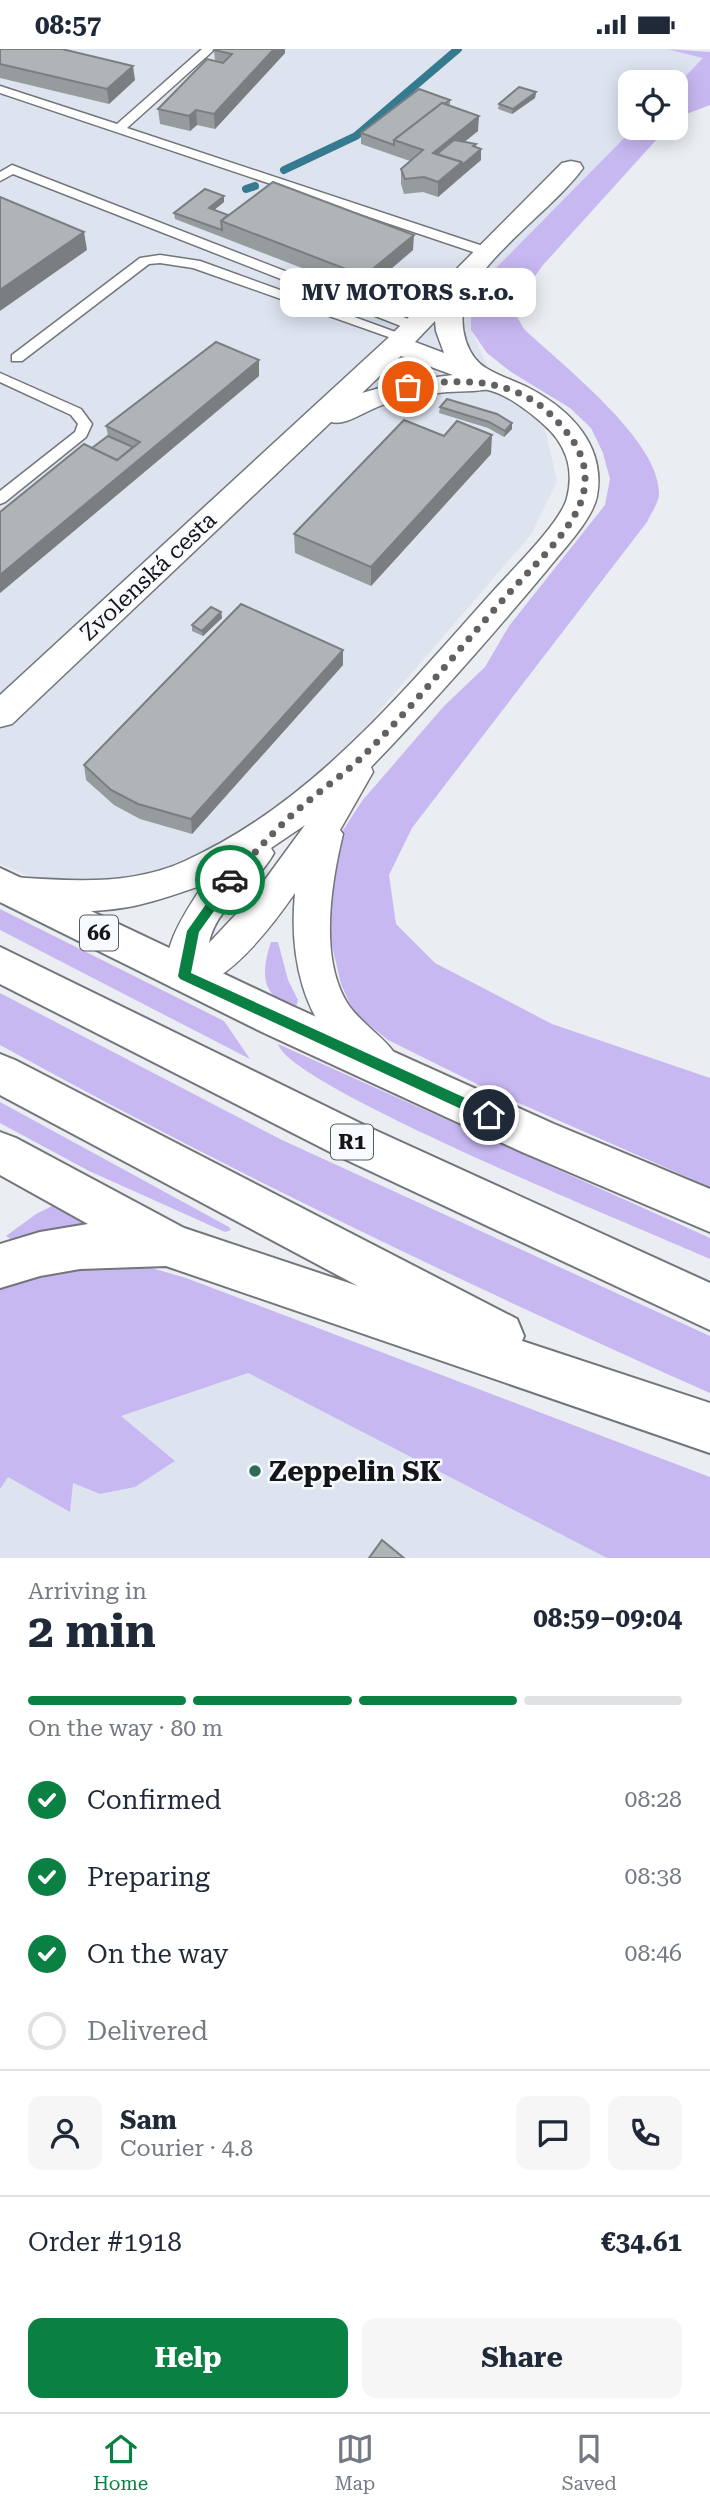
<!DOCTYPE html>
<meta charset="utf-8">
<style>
body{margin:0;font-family:"Roboto Serif",serif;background:#f6f6f7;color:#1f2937;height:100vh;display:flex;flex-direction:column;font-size:26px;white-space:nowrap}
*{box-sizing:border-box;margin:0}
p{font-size:23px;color:#747a83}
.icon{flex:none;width:38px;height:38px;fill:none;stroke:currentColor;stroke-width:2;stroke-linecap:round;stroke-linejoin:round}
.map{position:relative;height:1509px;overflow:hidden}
.details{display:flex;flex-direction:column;background:#fff;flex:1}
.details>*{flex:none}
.controls{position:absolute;left:618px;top:21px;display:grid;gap:14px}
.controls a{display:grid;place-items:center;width:70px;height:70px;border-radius:14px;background:#fff;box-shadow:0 4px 18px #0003;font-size:35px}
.pin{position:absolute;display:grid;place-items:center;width:60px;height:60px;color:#fff;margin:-30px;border:4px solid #fff;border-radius:50%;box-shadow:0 2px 7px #0007}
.courier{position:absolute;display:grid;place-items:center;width:70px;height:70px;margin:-35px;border:5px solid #0b8043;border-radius:50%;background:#fff;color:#222;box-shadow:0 2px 9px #0007}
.bubble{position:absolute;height:49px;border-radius:14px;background:#fff;box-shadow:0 4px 18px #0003;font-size:23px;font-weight:700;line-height:49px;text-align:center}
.headline em{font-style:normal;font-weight:700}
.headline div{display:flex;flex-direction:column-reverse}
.headline{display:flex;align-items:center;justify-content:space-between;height:119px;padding:0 28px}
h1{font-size:46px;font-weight:700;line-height:52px}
.bar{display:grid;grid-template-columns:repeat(4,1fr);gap:10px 7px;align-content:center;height:84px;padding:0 28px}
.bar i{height:9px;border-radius:5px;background:#e0e1e3}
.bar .active{background:#0b8043}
.bar p{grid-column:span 4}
.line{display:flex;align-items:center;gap:18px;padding:0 28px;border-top:2px solid #e0e1e3}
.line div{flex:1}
.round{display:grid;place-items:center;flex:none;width:74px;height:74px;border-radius:14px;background:#f6f6f7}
ol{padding:0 28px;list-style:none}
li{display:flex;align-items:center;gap:21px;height:77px}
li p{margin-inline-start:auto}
li .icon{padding:7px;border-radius:50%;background:#0b8043;color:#fff;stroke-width:4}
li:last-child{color:#747a83}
li i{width:38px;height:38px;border:4px solid #e0e1e3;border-radius:50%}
.button{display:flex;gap:14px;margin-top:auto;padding:14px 28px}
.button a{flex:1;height:80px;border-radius:14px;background:#0b8043;color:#fff;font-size:28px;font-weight:700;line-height:80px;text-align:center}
.button a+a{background:#f6f6f7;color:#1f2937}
.status{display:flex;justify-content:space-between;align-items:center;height:49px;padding:0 35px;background:#fff;direction:ltr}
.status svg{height:19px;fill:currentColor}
.tabs{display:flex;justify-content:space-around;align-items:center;height:98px;border-top:2px solid #e0e1e3;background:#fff;font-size:19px;color:#747a83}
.tabs a{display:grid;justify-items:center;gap:4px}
.tabs .active{color:#0b8043}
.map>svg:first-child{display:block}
</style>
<div class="status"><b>08:57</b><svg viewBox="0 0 49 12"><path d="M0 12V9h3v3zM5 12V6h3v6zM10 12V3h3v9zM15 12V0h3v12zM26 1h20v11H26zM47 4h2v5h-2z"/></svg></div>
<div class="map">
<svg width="710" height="1509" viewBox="0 0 710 1509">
<rect width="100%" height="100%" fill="#eaedf2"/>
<!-- built -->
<g fill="#dde4f0">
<polygon points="0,0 667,0 704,8 676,37 676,33 630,33 630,79 634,79 483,232 471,256 471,281 500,345 530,362 546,383 557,432 532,484 356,689 295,754 165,826 52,836 0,815"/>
<polygon points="167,1292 710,1509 0,1509 0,1335"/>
</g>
<!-- green -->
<g fill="#c8b8f2">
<polygon points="667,0 710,3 710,56 676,69 676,37 703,9"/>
<path d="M634,79H667L543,216L519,249L516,266L524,280C562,316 658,390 659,443C660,452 651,464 647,473L412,779L389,826L396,875L435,914L552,975L710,1029V1138L487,1040L388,991L354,964L341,935L331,892V841L340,786L362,752L444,657L485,618L509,577L605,456L610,430L603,404L591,379L570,359L511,323L487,304L471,281V256L483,232Z"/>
<polygon points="0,860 224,972 250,1010 0,881"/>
<path d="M271,893H278L288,931L298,951L296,958C260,949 261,923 271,893Z"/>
<path d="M0,944L282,1091L710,1287V1344C469,1237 231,1123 0,996Z"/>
<path d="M278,995L710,1189V1210C650,1183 289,1038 278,995Z"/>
<polygon points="0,1053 229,1178 231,1181 225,1183 89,1122 0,1074"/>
<polygon points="58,1154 90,1175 62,1178 14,1192 6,1187 36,1165"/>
<path d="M108,1218H148L186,1229L710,1428V1509H607L248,1324L121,1367L175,1412L135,1438L100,1445L73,1434L70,1463L8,1428L0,1440V1240C34,1225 71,1222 108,1218Z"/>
</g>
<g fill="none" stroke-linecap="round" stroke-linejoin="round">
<!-- stream -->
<g stroke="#367a90" stroke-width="8">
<polyline points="284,121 356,87 458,0"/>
<polyline points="246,140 255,137"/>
</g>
<!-- service casing -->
<g stroke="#727579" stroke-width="3">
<g id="service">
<polygon points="202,0 215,0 127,79 495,201 495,207 485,207 0,44 0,37 117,75"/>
<polygon points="12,116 421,275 423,278 421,281 411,281 13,125 0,132 0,123"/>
<polygon points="160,206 200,212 412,289 405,293 400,292 193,219 160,214 149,215 22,312 12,312 12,306 140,209"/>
<polygon points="0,324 81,360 92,375 86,388 5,453 0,455 0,442 75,383 78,375 71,366 0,333"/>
</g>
</g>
<!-- minor casing -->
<g stroke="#727579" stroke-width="3">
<path id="minor" d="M571,112L580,114L583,119C554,160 475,212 464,258C459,279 467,308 486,319C499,327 515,332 529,339C571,361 606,397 597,447C593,470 562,502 547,521C491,588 432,655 371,718L373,723L340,781L343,785C331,835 318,913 350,958C365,978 389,991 400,1013L394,1025C375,1032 366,1025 351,1012C302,971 289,906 295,844C272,877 216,954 171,938C155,906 186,862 203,836C184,842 166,849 146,854C107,865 38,866 0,853V833L13,828C71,832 130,837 185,812C313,754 403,642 495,540C513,520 561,473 567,449C575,419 565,393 542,374C529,362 506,345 488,341C484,340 478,342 473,342C439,343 406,345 375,359C362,364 345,377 331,373L12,675L0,678V646L387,290L562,114ZM435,272L436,282L444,304L415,293ZM401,307L453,326L404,332L362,344ZM305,776L253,847L209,894C217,855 257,836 274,804L271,799Z"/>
</g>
<!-- primary casing -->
<g stroke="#727579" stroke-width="4">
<polygon id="primary" points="0,819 292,957 554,1075 710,1140 710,1183 522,1103 262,983 0,853"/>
</g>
<!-- motorway casing -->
<g stroke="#727579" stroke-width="4">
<g id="motorway">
<polygon points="0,898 368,1078 710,1234 710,1281 336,1106 0,935"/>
<polygon points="0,1005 15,1011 517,1270 524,1287 522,1292 710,1354 710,1404 166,1217 80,1220 40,1227 0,1239 0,1195 40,1183 88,1175 0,1126 0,1083 16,1089 184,1179 358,1237 0,1046"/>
</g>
</g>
<!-- service -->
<use href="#service" fill="#fff" fill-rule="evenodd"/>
<!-- minor -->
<use href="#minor" fill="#fff" fill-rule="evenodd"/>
<!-- primary -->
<use href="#primary" fill="#fff" fill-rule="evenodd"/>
<!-- motorway -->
<use href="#motorway" fill="#fff" fill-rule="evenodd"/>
</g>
<!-- wall -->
<g fill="#969b9d">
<polygon points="0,0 135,31 109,55 0,29"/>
<polygon points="215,0 285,0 285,4 215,80 197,76 190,82 160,75 158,60 215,12 214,1"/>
<polygon points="536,43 535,49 512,65 498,60 499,55"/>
<polygon points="450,51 450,57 478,82 464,93 476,95 476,98 481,111 438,148 423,143 404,145 401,135 401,120 410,112 361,95 361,84"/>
<polygon points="224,153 214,161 228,166 413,201 364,243 175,170 174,164"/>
<polygon points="259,327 0,544 92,399 108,387 106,377"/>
<polygon points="440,358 512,374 512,380 504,388 488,379 439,364"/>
<polygon points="491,405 371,537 295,504 294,485"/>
<polygon points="221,563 222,569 203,587 192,582 192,576"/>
<polygon points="343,616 192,785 140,770 114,756 86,731 84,716"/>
</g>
<!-- shaded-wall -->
<g fill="#7a7e80">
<polygon points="274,0 285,0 285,4 215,80 214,65"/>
<polygon points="133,17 135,31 109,55 107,40"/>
<polygon points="536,43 535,49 512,65 513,60"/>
<polygon points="196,61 197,76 190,82 189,67"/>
<polygon points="479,67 478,82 442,111 433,104"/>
<polygon points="476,95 476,105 481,100 481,111 461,128 461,117 473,97"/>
<polygon points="462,113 461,128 438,148 438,133"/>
<polygon points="224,147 224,153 209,165 209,159"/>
<polygon points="84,183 87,201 0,262 0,241"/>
<polygon points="414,186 413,201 364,243 364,227"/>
<polygon points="259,311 259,327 0,544 0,526"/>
<polygon points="512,374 512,380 504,388 505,382"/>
<polygon points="492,386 491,405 371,537 371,518"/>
<polygon points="221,563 222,569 203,587 202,582"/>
<polygon points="343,601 343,616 192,785 191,770"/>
</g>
<!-- building -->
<g fill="#afb4b7" stroke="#7a7e80" stroke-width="2">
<polygon points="0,0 62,0 133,17 107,40 0,15"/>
<polygon points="215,0 274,0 214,65 196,61 189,67 158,60 207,10 223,14 232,5 214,1"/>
<polygon points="519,38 536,43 513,60 499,55"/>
<polygon points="419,40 450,51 444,55 442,54 394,91 394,96 361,84"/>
<polygon points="442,54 479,67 433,104 462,113 438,133 424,128 405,130 401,120 423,101 394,91"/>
<polygon points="454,91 476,95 473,97 481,100 461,117 462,113 437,105"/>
<polygon points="273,133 414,186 364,227 221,172"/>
<polygon points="205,140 224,147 209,159 228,166 221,172 222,181 174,164"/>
<polygon points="0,148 84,183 0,241"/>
<polygon points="216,293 259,311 0,526 0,463 84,395 117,411 140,393 106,377"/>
<polygon points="447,350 497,365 512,374 505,382 489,373 440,358"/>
<polygon points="404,371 444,387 457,372 492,386 371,518 294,485"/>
<polygon points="108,387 133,398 117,411 92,399"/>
<polygon points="241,555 343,601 191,770 138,755 111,741 84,716"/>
<polygon points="211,558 221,563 202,582 192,576"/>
<polygon points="382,1491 404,1509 369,1509"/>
</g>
<!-- route -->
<polygon fill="#0b8043" points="230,826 234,827 234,834 199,883 191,924 494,1062 494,1071 485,1071 180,930 178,927 187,882 226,827"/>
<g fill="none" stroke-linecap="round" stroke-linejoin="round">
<!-- done -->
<path stroke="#5f6163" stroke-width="7" stroke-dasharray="0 12.6" d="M230,831C250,809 270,786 292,766C317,743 346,725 369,701C419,651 463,595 510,543C532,518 575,479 583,446C591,413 575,390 552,367C515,329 458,328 408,338"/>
</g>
<!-- markers -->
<circle fill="#2f6b56" stroke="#f7faff" stroke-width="2.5" cx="255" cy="1422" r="7"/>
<g text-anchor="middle" stroke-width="5" stroke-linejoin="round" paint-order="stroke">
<!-- shield labels -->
<g fill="#f7faff" stroke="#585a5c" stroke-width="2">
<rect x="80" y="866.5" width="38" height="35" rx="5"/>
<rect x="331" y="1075.5" width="42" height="35" rx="5"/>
</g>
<g font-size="21" font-weight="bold" fill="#141516">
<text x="99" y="891">66</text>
<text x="352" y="1100">R1</text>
</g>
<!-- street labels -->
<g font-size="23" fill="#141516" stroke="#f7faff">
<text transform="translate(148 527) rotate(-43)" y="8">Zvolenská cesta</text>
</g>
<!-- near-poi labels -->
<g font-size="28" font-weight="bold" fill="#141516" stroke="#f7faff" text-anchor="start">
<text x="269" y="1432">Zeppelin SK</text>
</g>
</g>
</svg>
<div class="controls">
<a><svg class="icon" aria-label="locate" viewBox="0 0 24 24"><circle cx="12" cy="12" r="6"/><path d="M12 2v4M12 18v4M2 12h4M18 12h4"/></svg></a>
</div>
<div class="pin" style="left:408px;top:338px;background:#ea580c"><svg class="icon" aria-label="bag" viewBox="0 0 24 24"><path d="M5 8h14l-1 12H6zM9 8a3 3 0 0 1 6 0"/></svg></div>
<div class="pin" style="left:489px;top:1066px;background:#1f2937"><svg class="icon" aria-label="home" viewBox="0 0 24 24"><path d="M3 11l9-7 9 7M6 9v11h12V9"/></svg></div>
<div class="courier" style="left:230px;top:831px"><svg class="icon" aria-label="car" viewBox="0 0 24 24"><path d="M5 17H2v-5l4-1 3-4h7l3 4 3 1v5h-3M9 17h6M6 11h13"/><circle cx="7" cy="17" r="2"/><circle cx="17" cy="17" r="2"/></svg></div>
<div class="bubble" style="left:280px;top:219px;width:256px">MV MOTORS s.r.o.</div>
</div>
<section class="details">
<div class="headline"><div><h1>2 min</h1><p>Arriving in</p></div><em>08:59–09:04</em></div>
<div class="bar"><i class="active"></i><i class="active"></i><i class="active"></i><i></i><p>On the way · 80 m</p></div>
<ol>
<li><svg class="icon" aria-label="check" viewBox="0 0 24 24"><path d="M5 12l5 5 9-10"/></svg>Confirmed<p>08:28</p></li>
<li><svg class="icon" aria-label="check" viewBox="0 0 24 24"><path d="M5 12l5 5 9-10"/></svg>Preparing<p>08:38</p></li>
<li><svg class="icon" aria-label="check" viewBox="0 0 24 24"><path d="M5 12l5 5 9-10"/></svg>On the way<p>08:46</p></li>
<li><i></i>Delivered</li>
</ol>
<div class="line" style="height:126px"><a class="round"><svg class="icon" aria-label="person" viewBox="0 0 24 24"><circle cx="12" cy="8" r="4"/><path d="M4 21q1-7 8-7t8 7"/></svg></a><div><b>Sam</b><p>Courier · 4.8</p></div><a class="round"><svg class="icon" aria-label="chat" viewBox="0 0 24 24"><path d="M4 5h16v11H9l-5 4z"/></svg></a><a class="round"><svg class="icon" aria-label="phone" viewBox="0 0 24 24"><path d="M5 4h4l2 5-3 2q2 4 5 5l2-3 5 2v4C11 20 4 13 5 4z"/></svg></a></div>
<div class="line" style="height:91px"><div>Order #1918</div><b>€34.61</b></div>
<div class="button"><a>Help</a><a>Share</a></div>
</section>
<nav class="tabs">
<a class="active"><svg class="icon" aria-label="home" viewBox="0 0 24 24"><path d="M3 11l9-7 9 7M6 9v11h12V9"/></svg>Home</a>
<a><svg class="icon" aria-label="map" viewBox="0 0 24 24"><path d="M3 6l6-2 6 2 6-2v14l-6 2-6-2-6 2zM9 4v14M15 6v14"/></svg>Map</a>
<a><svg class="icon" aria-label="saved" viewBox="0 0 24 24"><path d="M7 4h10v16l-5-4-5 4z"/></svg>Saved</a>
</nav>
